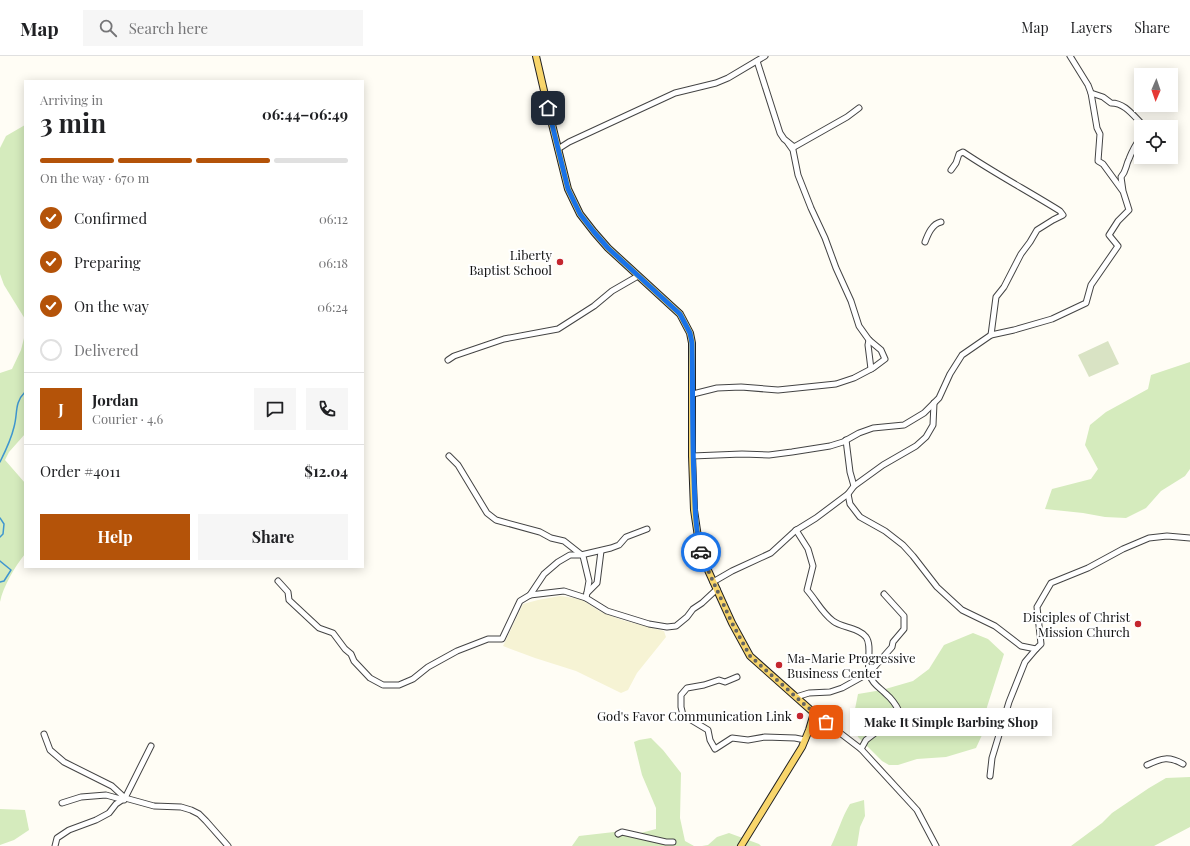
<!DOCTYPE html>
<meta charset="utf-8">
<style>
body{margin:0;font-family:"Playfair Display",serif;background:#f6f6f6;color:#202124;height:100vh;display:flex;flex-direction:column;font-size:15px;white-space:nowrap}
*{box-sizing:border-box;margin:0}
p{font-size:13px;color:#757577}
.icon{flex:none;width:22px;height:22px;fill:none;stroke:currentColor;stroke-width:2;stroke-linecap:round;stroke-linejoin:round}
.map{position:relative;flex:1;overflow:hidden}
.sheet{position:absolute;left:24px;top:24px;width:340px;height:488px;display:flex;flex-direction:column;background:#fff;border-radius:0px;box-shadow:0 2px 10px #0003}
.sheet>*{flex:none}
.needle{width:26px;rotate:182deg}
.controls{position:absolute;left:1134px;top:12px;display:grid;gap:8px}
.controls a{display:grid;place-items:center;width:44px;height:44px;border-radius:0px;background:#fff;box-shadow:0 2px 10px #0003;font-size:20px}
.pin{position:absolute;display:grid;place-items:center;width:34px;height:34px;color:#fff;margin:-17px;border-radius:8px;box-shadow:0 2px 6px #0006}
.courier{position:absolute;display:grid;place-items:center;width:40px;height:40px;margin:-20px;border:3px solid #1a73e8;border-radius:50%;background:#fff;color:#222;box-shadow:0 1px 5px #0007}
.bubble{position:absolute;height:28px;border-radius:0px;background:#fff;box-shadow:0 2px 10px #0003;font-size:13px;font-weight:700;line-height:28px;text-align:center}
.headline em{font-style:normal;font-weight:700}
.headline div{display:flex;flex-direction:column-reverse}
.headline{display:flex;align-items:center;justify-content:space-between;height:68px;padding:0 16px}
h1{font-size:26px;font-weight:700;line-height:30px}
.bar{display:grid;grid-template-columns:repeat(4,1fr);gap:6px 4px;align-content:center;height:48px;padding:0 16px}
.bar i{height:5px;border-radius:3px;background:#e0e0e0}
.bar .active{background:#b45309}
.bar p{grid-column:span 4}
.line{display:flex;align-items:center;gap:10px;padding:0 16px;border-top:1px solid #e0e0e0}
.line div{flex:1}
.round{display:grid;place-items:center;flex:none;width:42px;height:42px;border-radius:0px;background:#f6f6f6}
ol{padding:0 16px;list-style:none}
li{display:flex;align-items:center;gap:12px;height:44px}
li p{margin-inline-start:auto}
li .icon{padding:4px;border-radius:50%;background:#b45309;color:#fff;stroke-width:4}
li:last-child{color:#757577}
li i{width:22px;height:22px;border:2px solid #e0e0e0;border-radius:50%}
.action{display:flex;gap:8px;margin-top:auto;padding:8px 16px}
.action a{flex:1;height:46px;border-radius:0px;background:#b45309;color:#fff;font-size:16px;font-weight:700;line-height:46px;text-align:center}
.action a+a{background:#f6f6f6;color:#202124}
header{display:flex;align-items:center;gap:24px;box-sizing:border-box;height:56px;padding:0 20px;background:#fff;border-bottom:1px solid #e0e0e0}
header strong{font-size:19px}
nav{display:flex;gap:22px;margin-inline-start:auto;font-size:14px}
.search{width:280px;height:36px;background:#f6f6f6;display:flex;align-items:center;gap:10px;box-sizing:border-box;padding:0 14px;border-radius:0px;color:#757577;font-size:15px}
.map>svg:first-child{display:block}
</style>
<header>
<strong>Map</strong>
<div class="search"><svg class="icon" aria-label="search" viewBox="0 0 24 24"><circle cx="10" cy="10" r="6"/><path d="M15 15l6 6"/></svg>Search here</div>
<nav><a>Map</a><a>Layers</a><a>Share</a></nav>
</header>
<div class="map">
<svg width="1190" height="790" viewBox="0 0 1190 790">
<rect width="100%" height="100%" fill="#fffdf5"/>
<!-- farmland -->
<polygon fill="#f6f3d4" points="560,540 581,543 601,556 622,564 664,575 666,581 637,617 628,634 621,637 576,615 535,602 503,590 523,548 538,544"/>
<!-- green -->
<g fill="#d5ebbd">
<polygon points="25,69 25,263 4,229 0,218 0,92 6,80"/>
<path d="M25,278V378L9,396L5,404L25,427V498C15,510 3,531 0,546V317L12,313L21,294Z"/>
<polygon points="1190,306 1190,413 1185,420 1161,435 1146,452 1126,462 1105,461 1083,457 1045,453 1052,433 1091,423 1098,413 1085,389 1090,369 1106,356 1148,333 1151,319"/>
<polygon points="973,577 988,583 1004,598 987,651 982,679 976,692 946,701 917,703 898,709 889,709 882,705 858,681 853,663 858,638 882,634 913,625 929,613 944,589"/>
<polygon points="651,682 663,694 681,717 680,762 685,785 694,790 572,790 579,780 614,776 637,778 656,773 656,752 642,719 634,686 639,684"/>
<polygon points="1190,721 1190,771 1154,790 1071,790 1102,767 1112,757 1149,732 1166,722"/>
<path d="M864,744L865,760L860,771L857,790H831C838,776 842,761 850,748Z"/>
<polygon points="0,753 25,754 29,774 14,784 0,789"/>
<polygon points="729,777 759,788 761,790 702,790 708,789 717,781"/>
</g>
<!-- cemetery -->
<polygon fill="#d9e3c4" points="1108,285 1119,308 1089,321 1078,299"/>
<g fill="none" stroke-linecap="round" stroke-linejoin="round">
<!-- stream -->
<g stroke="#3f96cf" stroke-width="1.5">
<path d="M0,406C6,394 11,384 14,371C18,357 14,347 25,336"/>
<polyline points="0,462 4,468 3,478 0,481"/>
<polyline points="0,505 11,514 4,525 0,526"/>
</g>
<!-- minor casing -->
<g stroke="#444" stroke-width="7">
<g id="minor">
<path d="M1070,0L1088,29L1091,37L1103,41L1111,47C1126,47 1134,61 1145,71"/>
<polyline points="757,5 780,77 784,83 794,91 847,61 859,52"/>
<polyline points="1091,37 1097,72 1100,78 1098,105 1103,108 1122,134"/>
<polyline points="558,93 569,86 675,37 716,27 728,22 765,0"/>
<path d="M951,114L956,107L959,98L963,96C994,117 1028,135 1060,155L1063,159L1053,164L1037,174L1030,186L1021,198L1004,231L996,241L991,279"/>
<path d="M925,186C928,178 932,168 941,166"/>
<polyline points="869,284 868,289 871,313"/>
<polyline points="448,304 454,300 504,283 558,273 594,250 612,235 638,220"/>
<polyline points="693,338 717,332 741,331 778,334 836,328 854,322 873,312 885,303 881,294 869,284 859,270 851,245 836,212 825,182 811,152 798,119 793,94 788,87"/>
<polyline points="846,384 850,416 854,430 848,438 850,448 860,461 885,475 903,489 913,500 937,531 962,554 995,570 1021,590 1036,593 1041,588 1037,551 1051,527 1088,512 1123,493 1149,482 1167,480 1190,482"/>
<polyline points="449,400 458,409 487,457 496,464 540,476 551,482 564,485 583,500 589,525 586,542"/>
<path d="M692,400L742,398L769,399L792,396L830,390L843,386L859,377L873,372L904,369L924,357L939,342L950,318L962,299L991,279L1014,274L1052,263L1086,247L1091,229L1118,190L1109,179L1118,165L1129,154L1123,135L1121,121C1127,114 1125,111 1129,103C1132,95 1136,88 1141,81"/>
<polyline points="854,430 883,409 916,390 926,381 933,369 934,347"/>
<path d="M796,474L808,493L813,510L807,534C816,544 822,557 833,565C842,572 858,571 866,581C872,589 867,606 869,617C872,628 879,631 886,638C892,643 896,649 899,655L897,660L866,684L861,693"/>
<polyline points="278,525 288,536 289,544 319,572 333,577 345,593 351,598 354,605 370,622 383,629 399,629 413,623 428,611 457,595 488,583 502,583 520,545 530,539 564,535 586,542 607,555 649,568 667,571 676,570 687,561 693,553 702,547 717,533"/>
<polyline points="713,526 732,515 771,497 795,475 816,462 848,438"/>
<polyline points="587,537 597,527 601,495"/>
<polyline points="530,539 544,518 558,506 570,499 581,499 611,492 619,489 626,481 647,473"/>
<polyline points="737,621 725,626 719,624 704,629 687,632 681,639 681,651 683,659 708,674 710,684 715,693 732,682 748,684 765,681 795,682 805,684"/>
<polyline points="796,641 809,637 830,636 842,632 869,617 892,591 893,586 904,573 904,560 884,538"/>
<polyline points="814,657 861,693 917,754 936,790"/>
<polyline points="44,678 50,694 64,706 112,730 125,742 154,750 181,751 191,754 199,758 206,765 228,790"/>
<path d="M1147,709C1162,702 1169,700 1183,708"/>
<polyline points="990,720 992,702 1009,646 1025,606 1036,593"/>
<polyline points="62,747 81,741 106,739 124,744"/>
<polyline points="618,778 622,776 666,786 673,786"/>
<polyline points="55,790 57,782 69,774 96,764 109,757 116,748 125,742 151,690"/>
</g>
</g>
<!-- major casing -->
<g stroke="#222" stroke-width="8">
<polyline id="major" points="536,0 548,52 568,133 580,158 594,176 608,192 680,258 690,277 692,287 692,400 694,454 698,481 702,501 732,567 750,600 814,657 809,674 802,691 741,790"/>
</g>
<!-- minor -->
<use href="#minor" stroke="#fff" stroke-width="5"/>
<!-- major -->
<use href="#major" stroke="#f9d66b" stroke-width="6"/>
</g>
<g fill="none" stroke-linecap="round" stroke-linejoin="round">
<!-- done -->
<polyline stroke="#646461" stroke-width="4" stroke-dasharray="0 7.2" points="701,496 707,512 732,567 750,600 805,649 826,666"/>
<!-- route -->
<path stroke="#1a73e8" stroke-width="5" d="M548,52L568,133L580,158L594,176L608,192L680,258L690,277L692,287C693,333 692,378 694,423C695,448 695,472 701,496"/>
</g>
<!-- markers -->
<g fill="#c4262e" stroke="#fff" stroke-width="1.5">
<circle cx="560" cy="206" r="4"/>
<circle cx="1138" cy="568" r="4"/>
<circle cx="779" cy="609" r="4"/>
<circle cx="800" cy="660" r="4"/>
</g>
<g text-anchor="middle" stroke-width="4" stroke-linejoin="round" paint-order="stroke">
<!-- poi labels -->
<g font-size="13" fill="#111" stroke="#fff" text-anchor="end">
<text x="552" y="204">Liberty<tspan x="552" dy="15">Baptist School</tspan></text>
<text x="1130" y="566">Disciples of Christ<tspan x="1130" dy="15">Mission Church</tspan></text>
<text x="787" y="607" text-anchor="start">Ma-Marie Progressive<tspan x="787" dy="15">Business Center</tspan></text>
<text x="792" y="665">God's Favor Communication Link</text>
</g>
</g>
</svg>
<div class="controls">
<a><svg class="needle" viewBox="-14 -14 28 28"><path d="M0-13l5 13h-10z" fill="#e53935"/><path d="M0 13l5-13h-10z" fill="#757577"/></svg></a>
<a><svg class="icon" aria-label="locate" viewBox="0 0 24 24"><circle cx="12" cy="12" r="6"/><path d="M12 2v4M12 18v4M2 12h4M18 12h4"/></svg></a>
</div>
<div class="pin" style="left:826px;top:666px;background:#ea580c"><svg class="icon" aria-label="bag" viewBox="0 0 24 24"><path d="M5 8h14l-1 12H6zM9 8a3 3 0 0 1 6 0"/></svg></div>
<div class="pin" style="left:548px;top:52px;background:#1f2937"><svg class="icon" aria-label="home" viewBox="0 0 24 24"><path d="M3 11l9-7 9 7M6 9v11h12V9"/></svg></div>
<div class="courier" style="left:701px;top:496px"><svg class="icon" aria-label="car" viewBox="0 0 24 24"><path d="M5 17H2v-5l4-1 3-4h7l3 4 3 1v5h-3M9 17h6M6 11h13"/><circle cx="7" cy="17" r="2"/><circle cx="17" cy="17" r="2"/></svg></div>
<div class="bubble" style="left:850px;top:652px;width:202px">Make It Simple Barbing Shop</div>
<section class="sheet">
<div class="headline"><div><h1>3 min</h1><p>Arriving in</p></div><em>06:44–06:49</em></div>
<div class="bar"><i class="active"></i><i class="active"></i><i class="active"></i><i></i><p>On the way · 670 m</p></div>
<ol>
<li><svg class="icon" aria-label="check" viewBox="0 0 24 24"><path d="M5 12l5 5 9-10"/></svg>Confirmed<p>06:12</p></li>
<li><svg class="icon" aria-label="check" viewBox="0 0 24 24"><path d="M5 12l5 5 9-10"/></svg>Preparing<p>06:18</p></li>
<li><svg class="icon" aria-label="check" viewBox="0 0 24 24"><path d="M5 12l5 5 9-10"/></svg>On the way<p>06:24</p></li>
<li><i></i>Delivered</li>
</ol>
<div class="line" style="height:72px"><b class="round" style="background:#b45309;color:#fff">J</b><div><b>Jordan</b><p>Courier · 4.6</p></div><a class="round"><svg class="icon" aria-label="chat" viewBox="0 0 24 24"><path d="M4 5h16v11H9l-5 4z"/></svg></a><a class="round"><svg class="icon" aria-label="phone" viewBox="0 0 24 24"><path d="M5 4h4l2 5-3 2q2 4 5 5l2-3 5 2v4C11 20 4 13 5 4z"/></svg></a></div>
<div class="line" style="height:52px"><div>Order #4011</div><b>$12.04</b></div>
<div class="action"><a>Help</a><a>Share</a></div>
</section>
</div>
